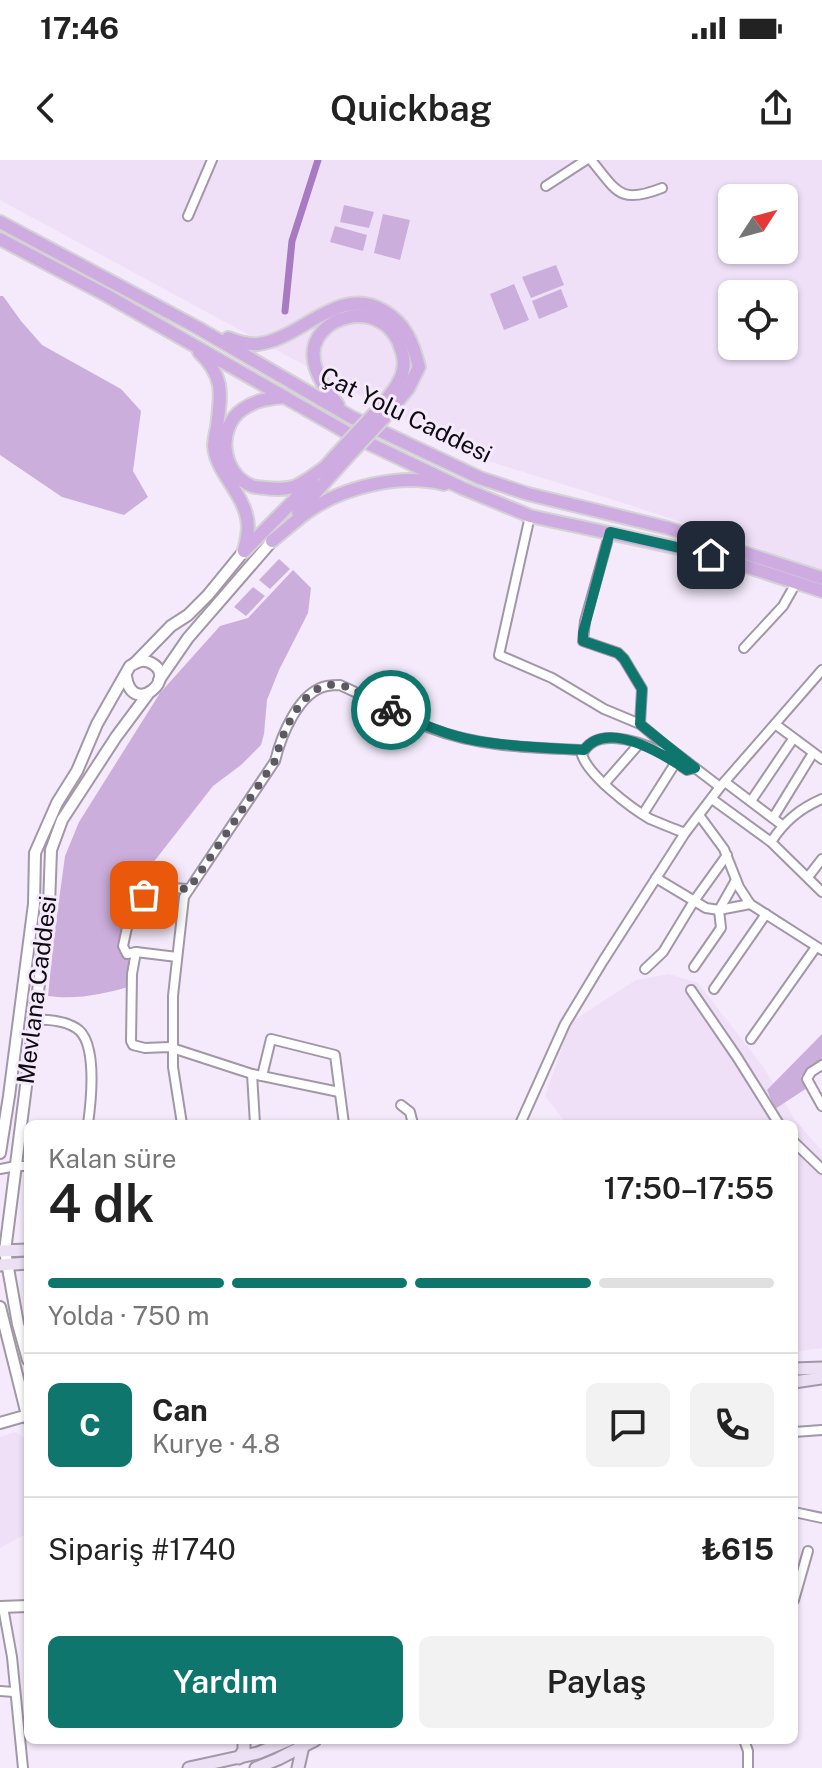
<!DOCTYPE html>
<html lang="tr">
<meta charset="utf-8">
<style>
body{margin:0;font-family:"Public Sans",sans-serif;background:#f2f2f2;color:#222;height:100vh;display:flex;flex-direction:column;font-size:30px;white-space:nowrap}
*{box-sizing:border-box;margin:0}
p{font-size:26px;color:#767676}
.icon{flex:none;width:44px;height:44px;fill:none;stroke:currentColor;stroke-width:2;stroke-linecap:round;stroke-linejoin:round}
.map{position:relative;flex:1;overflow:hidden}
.drawer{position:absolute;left:24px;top:960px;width:774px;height:624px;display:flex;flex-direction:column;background:#fff;border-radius:12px;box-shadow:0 2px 6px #0004}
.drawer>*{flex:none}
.needle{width:52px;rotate:54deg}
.controls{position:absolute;left:718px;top:24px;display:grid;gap:16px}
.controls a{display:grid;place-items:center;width:80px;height:80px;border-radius:12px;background:#fff;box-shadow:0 2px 6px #0004;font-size:40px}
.pin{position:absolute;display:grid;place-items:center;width:68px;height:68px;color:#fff;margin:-34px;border-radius:16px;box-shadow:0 4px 12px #0006}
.courier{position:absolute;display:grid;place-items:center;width:80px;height:80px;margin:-40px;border:6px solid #0f766e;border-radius:50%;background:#fff;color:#222;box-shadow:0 2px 10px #0007}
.overview em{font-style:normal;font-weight:600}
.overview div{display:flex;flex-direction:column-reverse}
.overview{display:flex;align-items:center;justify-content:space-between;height:136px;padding:0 24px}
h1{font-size:52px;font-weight:600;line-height:60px}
.bar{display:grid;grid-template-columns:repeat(4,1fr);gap:12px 8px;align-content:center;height:96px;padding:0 24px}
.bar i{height:10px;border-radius:6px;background:#e0e0e0}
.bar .current{background:#0f766e}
.bar p{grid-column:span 4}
.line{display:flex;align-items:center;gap:20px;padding:0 24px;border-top:2px solid #e0e0e0}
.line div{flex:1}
.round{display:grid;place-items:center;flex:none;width:84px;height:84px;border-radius:12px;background:#f2f2f2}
.cta{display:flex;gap:16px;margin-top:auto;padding:16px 24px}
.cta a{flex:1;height:92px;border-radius:12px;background:#0f766e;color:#fff;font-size:32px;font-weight:600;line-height:92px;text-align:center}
.cta a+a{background:#f2f2f2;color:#222}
.status{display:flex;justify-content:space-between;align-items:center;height:56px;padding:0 40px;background:#fff;direction:ltr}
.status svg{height:22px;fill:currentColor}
header{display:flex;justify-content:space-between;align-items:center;height:104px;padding:0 24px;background:#fff;font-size:36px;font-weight:600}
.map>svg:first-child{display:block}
</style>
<div class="status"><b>17:46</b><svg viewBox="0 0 49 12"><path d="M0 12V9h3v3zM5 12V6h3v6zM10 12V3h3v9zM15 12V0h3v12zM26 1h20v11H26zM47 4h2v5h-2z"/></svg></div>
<header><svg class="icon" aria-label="back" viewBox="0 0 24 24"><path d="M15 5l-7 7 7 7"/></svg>Quickbag<svg class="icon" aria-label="share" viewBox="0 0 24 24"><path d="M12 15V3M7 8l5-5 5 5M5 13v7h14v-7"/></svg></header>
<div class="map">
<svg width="822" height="1608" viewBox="0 0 822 1608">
<rect width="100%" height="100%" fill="#f4eafb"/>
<!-- built -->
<g fill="#efe0f8" fill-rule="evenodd">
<path d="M0,0H822V410L633,346L472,296L0,40ZM732,38H784V90H732ZM732,134H784V186H732Z"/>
<polygon points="669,814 698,823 764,908 795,960 822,991 822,1188 794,1192 794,964 567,964 545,936 571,862 636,820"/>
<polygon points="16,1272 28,1281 28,1373 0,1388 0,1277"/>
</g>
<!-- green -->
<g fill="#cbaedc">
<polygon points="344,45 374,52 369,68 340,62"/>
<polygon points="383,54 410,60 400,100 374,93"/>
<polygon points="335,66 367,75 363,91 330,82"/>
<polygon points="556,105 564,125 531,138 522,117"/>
<polygon points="514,124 529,160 504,170 490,134"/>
<polygon points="561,129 568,147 539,159 532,141"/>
<polygon points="0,136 3,136 21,161 42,185 121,229 141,251 133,311 148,337 124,355 62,337 0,295"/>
<polygon points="279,399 290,409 270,429 259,420"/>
<path d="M293,410L311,428L308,453L279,510L267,540L264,574L261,585L241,605L213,626L156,699C131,723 129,758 122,790L128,799L135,798L132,826C103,834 78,840 48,836L54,777L65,696L79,662L160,533L220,466L248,458Z"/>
<polygon points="253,427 265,436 246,456 234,447"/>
<polygon points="822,874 822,901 801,916 807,928 775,949 767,930"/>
</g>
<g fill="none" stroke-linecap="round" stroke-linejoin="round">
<!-- canal -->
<polyline stroke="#a77ac1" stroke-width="7" points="285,151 292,81 318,0"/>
<!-- minor casing -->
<g stroke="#a197a7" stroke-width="12">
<g id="minor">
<path d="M591,0C617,31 619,45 662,28"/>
<polyline points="546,26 586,0"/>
<polyline points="188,56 212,0"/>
<polyline points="530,356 499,495 552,518 604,549 640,564"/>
<polyline points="610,372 585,461 583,481 618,493 624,499 642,529 640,564 665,585 720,627"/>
<polyline points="744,488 783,446 796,423"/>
<polyline points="775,564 822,599"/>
<polyline points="725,622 782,665"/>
<polyline points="604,624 639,584"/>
<polyline points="712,639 771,682 822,732"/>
<polyline points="751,641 793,579"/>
<polyline points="643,654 676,602"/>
<polyline points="699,655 724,689 739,727 750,744 822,790"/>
<polyline points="773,658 813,593"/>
<path d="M685,673C674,669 662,664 650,659C631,648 589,616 582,595C594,566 638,581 659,591C669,596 678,604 687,610L695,608"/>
<path d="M771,682C784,662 799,649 822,639"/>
<polyline points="808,717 822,699"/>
<polyline points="656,718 706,748 719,750 750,744"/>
<polyline points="136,792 132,814 131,881 133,885 145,888 169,887 252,914 339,932"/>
<polyline points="177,797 136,792 127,794 123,786 133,740 135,737 144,735 152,727 189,729"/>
<polyline points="694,807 721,768 719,750 736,720"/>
<polyline points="645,809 663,792 694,741 727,695"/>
<polyline points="714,829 766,754"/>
<polyline points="691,830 737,897 779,964"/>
<path d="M33,859C47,860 64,860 76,868C98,881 91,942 88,964"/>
<polyline points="751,879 816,787"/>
<polyline points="822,905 811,912 807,919 822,946"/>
<polyline points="252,914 255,964"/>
<polyline points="262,916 271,879 335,895 344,964"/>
<polyline points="401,945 410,952 413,964"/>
<path d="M182,964L173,907V836L184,737L275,601C281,576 299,531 327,526C332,525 336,525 340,525C371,539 399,555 430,568C478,587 533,588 584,590"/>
<polyline points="520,964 565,864 603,801 685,673 720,627 822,510"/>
<polyline points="794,982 822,1009"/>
<polyline points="0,1009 16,1006 28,1006"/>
<polyline points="794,1272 822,1270"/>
<polyline points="794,1352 822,1358"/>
<polyline points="794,1440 808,1391"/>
<polyline points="3,1447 12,1497 23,1608"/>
<polyline points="0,1531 14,1532"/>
<polyline points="744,1580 748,1591 748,1608"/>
</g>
</g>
<!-- tertiary casing -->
<g stroke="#a197a7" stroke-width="14">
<g id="tertiary">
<polyline points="135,503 171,466 188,455 208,435 244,391"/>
<polyline points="159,520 188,478 272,381"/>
<path d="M0,993L9,936L34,744L35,693L57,643L77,611L97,564L130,506C137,502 142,499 149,502C182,516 132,559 126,516"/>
<polyline points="0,1147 28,1259"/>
<polyline points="28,1200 18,1164 5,1091 49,745 51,690 62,660 116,577 148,534"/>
<polyline points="0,1263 28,1255"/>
<polyline points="0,1447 28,1446"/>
</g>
</g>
<!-- secondary casing -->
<g stroke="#a197a7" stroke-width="15">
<g id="secondary">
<polyline points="0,1091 28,1090"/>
<polyline points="0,1105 28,1103"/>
<polyline points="794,1209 822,1208"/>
<polyline points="794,1222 822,1218"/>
<polyline points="239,1598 244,1590 244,1580"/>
<polyline points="189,1608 258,1593 289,1580"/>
<polyline points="256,1608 278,1599 315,1580"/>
<polyline points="298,1608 303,1586"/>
</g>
</g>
<!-- trunk casing -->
<g stroke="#d4d3d4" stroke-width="16">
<g id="trunk">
<polyline points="0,62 198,168 351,257 480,318 528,334 668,368 822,418"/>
<polyline points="0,79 106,135 351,275 462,328 530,356 711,395 822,431"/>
<path d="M228,178C238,182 247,185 258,184C302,179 338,124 384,151C406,164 413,183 419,207L408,229L383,259"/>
<path d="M199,192C225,217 221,234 217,267C216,273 214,280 214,286C216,311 240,330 246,354C250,367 247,379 244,391"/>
<path d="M285,237C270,238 256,240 243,249C216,267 221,314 252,326C256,328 261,327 265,328C275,329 286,330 296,326C307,321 318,312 328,305"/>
<path d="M338,245C328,232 317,218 314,201C306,155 385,134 401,189C404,198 405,204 402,214C397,229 384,242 374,254"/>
<polyline points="324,308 347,283"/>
<polyline points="298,352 353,291"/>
<path d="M272,381C283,372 294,362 306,353C342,327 400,313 444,324"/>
<polyline points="244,391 312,322"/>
</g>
</g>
<!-- minor -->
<use href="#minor" stroke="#fff" stroke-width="8"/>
<!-- tertiary -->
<use href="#tertiary" stroke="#fff" stroke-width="10"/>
<!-- secondary -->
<use href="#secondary" stroke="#ece0f4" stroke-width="11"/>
<!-- trunk -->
<use href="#trunk" stroke="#ceace2" stroke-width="12"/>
<!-- trunk-bridge casing -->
<g stroke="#d4d3d4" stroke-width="16" stroke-linecap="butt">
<g id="trunk-bridge">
<polyline points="347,283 374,254"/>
<polyline points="353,291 383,259"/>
</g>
</g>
<!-- trunk-bridge -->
<use href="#trunk-bridge" stroke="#ceace2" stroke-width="12"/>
</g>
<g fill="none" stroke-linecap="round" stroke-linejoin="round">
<!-- done -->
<path stroke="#5e5862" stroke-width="8" stroke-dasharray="0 14.4" d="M144,735L152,727L189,729L275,601C282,573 303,519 340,525C355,528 377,543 391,550"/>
<!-- route -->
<path stroke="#0f766e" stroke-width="10" d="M391,550C419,563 448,576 478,581C513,587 549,588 584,590C607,559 663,594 687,610L695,608L640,564L642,529L624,499L618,493L583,481V473L610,372L711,395"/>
</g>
<g text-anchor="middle" stroke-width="6" stroke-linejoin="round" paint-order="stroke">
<!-- street labels -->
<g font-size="24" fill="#0e0a10" stroke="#f4eafb">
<text transform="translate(406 255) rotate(26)" y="8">Çat Yolu Caddesi</text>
<text transform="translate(37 830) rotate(-83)" y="8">Mevlana Caddesi</text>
</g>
</g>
</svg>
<div class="controls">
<a><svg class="needle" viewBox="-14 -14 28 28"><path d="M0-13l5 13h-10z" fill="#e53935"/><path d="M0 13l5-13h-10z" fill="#767676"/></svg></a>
<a><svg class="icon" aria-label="locate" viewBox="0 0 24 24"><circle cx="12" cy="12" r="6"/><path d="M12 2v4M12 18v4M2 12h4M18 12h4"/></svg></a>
</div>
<div class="pin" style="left:144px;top:735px;background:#ea580c"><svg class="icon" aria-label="bag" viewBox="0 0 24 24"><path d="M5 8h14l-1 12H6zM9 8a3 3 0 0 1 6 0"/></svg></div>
<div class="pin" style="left:711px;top:395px;background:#1f2937"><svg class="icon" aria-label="home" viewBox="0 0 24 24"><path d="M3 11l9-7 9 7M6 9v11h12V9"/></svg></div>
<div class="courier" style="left:391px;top:550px"><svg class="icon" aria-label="bike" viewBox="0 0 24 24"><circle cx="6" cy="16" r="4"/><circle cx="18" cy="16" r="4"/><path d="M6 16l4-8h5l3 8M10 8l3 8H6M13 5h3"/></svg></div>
<section class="drawer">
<div class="overview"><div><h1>4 dk</h1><p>Kalan süre</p></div><em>17:50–17:55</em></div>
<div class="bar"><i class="current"></i><i class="current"></i><i class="current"></i><i></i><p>Yolda · 750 m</p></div>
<div class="line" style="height:144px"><b class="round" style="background:#0f766e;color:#fff">C</b><div><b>Can</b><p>Kurye · 4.8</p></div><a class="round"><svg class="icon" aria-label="chat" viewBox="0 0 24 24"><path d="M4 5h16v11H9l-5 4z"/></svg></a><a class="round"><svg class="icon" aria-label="phone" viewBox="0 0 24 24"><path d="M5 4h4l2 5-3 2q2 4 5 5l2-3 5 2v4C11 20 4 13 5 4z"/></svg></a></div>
<div class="line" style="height:104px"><div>Sipariş #1740</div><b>₺615</b></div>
<div class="cta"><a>Yardım</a><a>Paylaş</a></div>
</section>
</div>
